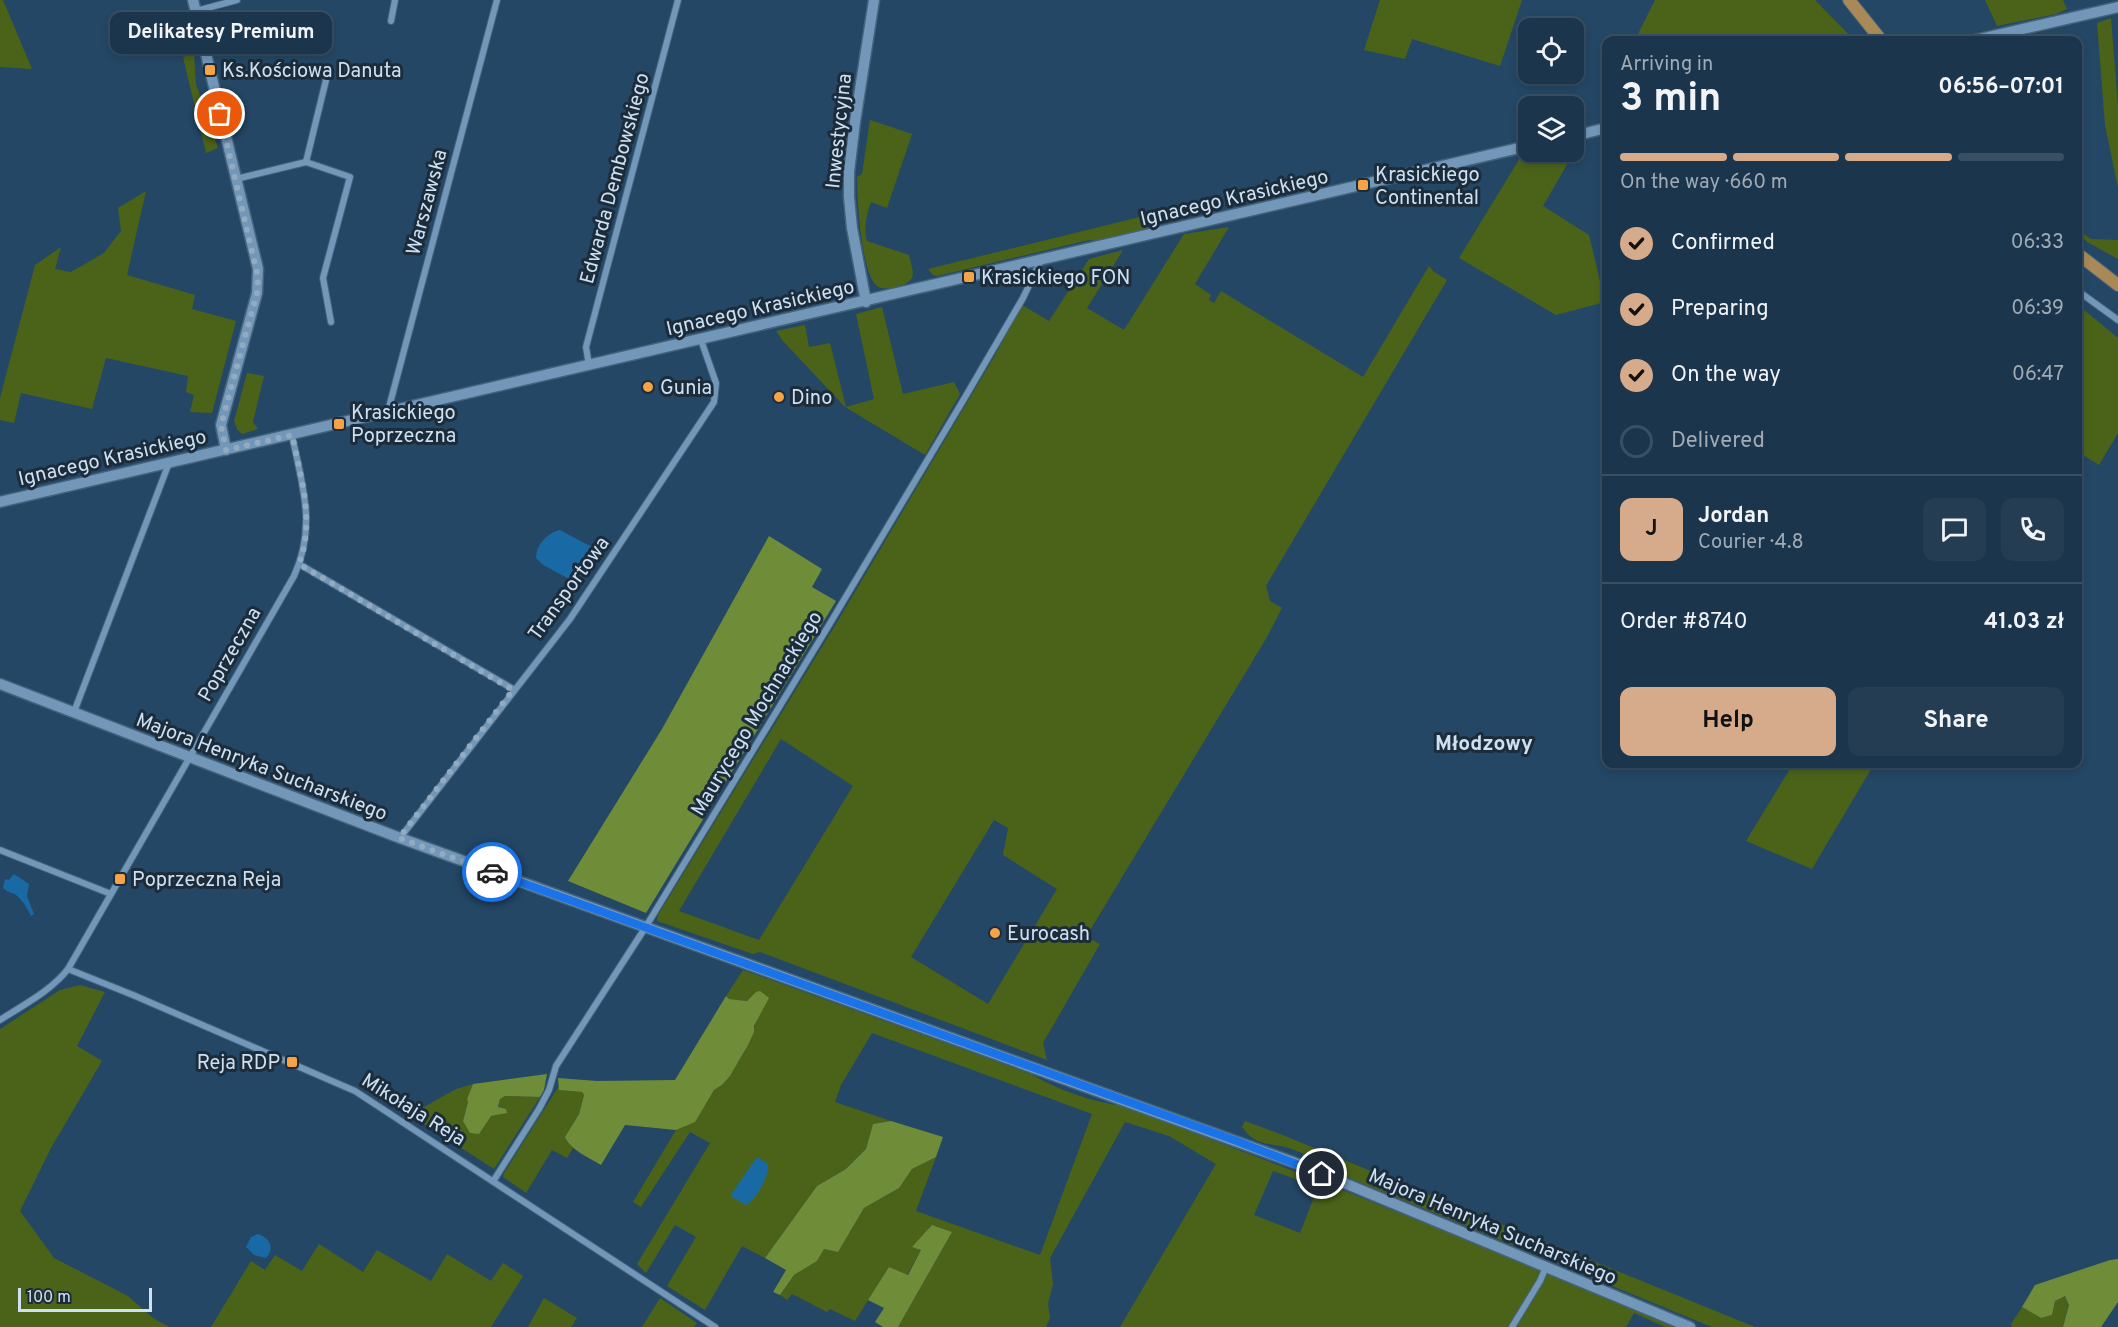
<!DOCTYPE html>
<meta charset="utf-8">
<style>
body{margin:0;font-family:Overpass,sans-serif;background:#243d53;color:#f1f3f6;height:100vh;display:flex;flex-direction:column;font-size:22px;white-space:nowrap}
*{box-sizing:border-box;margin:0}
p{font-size:20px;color:#a0abb5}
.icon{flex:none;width:33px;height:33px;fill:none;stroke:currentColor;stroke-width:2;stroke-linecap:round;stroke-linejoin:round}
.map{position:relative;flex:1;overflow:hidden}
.details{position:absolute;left:1602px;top:36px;width:480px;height:732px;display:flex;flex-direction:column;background:#1b354c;border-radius:12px;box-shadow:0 3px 9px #0003,0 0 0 2px #395064}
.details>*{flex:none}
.controls{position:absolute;left:1518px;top:18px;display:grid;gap:12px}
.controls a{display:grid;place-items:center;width:66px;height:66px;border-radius:12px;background:#1b354c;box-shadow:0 3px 9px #0003,0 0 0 2px #395064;font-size:30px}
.scale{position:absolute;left:18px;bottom:15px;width:134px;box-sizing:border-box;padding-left:6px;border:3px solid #cde1f3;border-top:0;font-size:16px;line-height:21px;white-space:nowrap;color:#cde1f3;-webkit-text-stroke:4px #1d2c3a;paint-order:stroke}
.pin{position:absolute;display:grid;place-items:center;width:51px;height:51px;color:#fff;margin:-26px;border:3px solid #fff;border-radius:50%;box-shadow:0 2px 6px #0007}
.courier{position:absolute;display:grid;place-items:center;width:60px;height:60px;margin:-30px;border:4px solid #1a73e8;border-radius:50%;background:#fff;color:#222;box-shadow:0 2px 8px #0007}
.bubble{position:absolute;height:42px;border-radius:12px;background:#1b354c;box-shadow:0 3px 9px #0003,0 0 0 2px #395064;font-size:20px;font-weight:700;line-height:42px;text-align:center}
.head em{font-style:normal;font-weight:700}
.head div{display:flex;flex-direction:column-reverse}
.head{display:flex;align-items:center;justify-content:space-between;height:102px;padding:0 18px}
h1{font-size:39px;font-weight:700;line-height:45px}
.bar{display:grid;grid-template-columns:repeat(4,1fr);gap:9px 6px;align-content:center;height:72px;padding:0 18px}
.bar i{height:8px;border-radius:4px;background:#395064}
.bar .on{background:#d6ab8b}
.bar p{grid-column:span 4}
.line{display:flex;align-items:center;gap:15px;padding:0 18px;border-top:2px solid #395064}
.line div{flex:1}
.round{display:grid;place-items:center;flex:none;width:63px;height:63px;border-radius:12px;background:#243d53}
ol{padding:0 18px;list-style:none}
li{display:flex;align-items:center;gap:18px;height:66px}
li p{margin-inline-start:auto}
li .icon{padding:6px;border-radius:50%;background:#d6ab8b;color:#111;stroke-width:4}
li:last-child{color:#a0abb5}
li i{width:33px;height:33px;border:3px solid #395064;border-radius:50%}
.button{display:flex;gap:12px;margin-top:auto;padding:12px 18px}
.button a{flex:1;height:69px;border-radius:12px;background:#d6ab8b;color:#111;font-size:24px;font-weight:700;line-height:69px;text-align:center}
.button a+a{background:#243d53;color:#f1f3f6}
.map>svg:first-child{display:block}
</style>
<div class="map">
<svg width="2118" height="1327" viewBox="0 0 2118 1327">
<rect width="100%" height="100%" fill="#244765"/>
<!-- green -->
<g fill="#4b6319" fill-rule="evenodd">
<polygon points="0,0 3,0 32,69 0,67"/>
<polygon points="1380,0 1522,0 1500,66 1412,39 1405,59 1364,50"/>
<polygon points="1655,0 1815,0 1854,40 1635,40"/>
<polygon points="1985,0 2063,0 2067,9 2056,14 1997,26"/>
<polygon points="2111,18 2118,106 2118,188 2105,125 2097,23"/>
<polygon points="194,54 196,84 218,148 206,153 183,57"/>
<path d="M870,120L912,134L887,208L871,202C867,213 863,229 867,241L909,255L913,272L912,278C907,285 899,286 891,288C887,288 882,289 878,287C861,276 857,197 857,177L862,174Z"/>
<polygon points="1579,144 1543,206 1589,235 1605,302 1556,315 1459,258 1520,158 1546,152 1574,152 1574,145"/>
<polygon points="146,191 127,275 195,295 192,309 236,321 212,413 190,412 194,395 186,392 188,376 106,358 92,409 21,393 14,423 0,420 0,398 35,265 61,247 55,269 71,272 104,253 121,231 118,208"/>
<polygon points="2078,198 2084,234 2091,239 2118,240 2118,259 2087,242 2078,232"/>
<polygon points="1144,216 1148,229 1099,241 1089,240 937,276 933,275 928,269"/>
<path d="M1229,227L1195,284L1211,295L1209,300L1214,303L1221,291L1363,377L1429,266L1433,271L1447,280L1266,586L1270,601L1282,608L1267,637L1086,937L1100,944L1043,1043L1047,1060L760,952L753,954L657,921L658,915L839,619L994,357L1022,305L1049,321L1089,259L1123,250L1087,308L1124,330L1184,234ZM781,739L853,786L759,940L679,911ZM994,820L1008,828L1003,855L1057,889L988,1004L911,957Z"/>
<polygon points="2078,305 2118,338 2118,433 2099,465 2078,452"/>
<polygon points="882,307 903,394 954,382 960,394 925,455 845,407 783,341 776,331 805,325 809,347 830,343 846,407 874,399 856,314"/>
<polygon points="247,373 264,376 253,422 258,429 242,434 237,429 234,421"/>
<polygon points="1793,764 1874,764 1812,869 1746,841"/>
<path d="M743,970L1031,1074C1060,1091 1090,1101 1123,1106L1320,1181L1682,1327H1665L1634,1313L1626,1327H1120L1216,1164L1169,1136L1125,1122L1050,1258L1053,1284L1048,1304L1050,1318L1046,1327H898L952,1232L932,1225L913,1247L921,1250L907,1275L889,1267L855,1321L830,1309L827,1312L792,1294L787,1300L780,1295L794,1275L817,1261L824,1249L838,1252L864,1208L899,1188L912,1169L936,1157L916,1211L1040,1255L1092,1114L872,1033L841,1085L835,1102L891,1121L873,1124L866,1149L846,1169L817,1186L765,1258L742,1246L705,1310L667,1286L696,1237L675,1225L646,1273L637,1264L710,1143L690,1132L641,1207L633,1202L676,1130L683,1127L705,1104L714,1090L722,1085L730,1076L743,1054L761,1011L756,992L747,1001L729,999L726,996ZM1273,1171L1318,1187L1300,1233L1254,1215Z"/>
<polygon points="80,985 105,992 77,1046 102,1061 51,1148 20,1211 54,1258 128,1296 153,1318 169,1327 0,1327 0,1029 60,990"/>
<polygon points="473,1084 467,1099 468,1101 463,1121 481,1128 491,1116 498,1115 500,1099 505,1096 540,1097 494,1169 410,1115 456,1089"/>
<polygon points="559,1086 560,1090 582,1092 584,1095 579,1114 565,1137 567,1142 573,1148 567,1158 552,1150 526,1193 503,1177 504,1173"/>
<path d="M1245,1121L1280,1134L1755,1327H1712L1337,1173C1322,1163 1307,1154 1289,1148C1269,1142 1256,1147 1242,1127Z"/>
<polygon points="319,1244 363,1272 377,1250 431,1281 447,1254 491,1281 503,1263 523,1276 491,1327 211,1327 251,1261 265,1270 275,1255 302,1271"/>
<polygon points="2065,1296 2069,1304 2063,1327 2012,1327 2011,1324 2022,1307 2041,1318 2052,1315 2055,1301"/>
<polygon points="544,1298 577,1318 571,1327 528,1327"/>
<polygon points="660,1298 697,1323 694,1327 642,1327"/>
</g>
<!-- forest -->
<g fill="#6f8d38">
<polygon points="769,536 822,569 812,587 836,601 646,913 568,881 662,729"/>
<path d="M760,991L769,998L754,1026V1032L748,1045L730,1076L722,1085L714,1090L695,1122L676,1130L625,1125L601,1165C590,1158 570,1150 565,1137L579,1114L584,1095L582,1092L559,1090L558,1078L597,1081L675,1080L726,996L729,999L747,1001L756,992Z"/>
<polygon points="547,1074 544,1090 540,1097 505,1096 500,1099 498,1107 506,1109 507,1113 491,1116 479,1134 470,1133 463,1121 468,1102 467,1099 473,1084"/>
<polygon points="891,1121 943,1137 936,1157 912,1169 899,1188 864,1208 838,1252 824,1249 817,1261 794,1275 780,1295 773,1292 786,1270 765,1258 817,1186 846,1169 866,1149 873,1124"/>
<polygon points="932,1225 952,1232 898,1327 883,1327 875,1322 884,1308 868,1300 889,1267 908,1275 921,1250 912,1247"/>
<polygon points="2118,1259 2118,1302 2101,1327 2063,1327 2069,1305 2065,1296 2055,1301 2052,1315 2041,1318 2022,1307 2035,1285 2110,1260"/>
</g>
<!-- water -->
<g fill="#1969a4">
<path d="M560,530L592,547L595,552L588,568L577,580L573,581L543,565L536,558C536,545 547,533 560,530Z"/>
<path d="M14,874L29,884L27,896L34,914L31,916C28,910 22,899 16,895C11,892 8,893 3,888L5,879L9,880Z"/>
<path d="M757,1157L768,1164C770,1175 756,1200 746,1205L732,1197V1193Z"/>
<path d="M258,1234C270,1238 275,1248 266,1258L254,1255L246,1247L251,1237Z"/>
</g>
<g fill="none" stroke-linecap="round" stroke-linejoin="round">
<!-- street casing -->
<g stroke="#43637c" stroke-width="8">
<g id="street">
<polyline points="196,11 237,0"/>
<polyline points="391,21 395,0"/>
<polyline points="306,162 327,76"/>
<polyline points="236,179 306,162 350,177 323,278 331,322"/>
<polyline points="2078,291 2118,320"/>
<polyline points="589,365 586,347 678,0"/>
<polyline points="388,411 497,0"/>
<polyline points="299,564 513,689"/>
<polyline points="74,712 169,463"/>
<polyline points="400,838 570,619 714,402 716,383 701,340"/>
<polyline points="0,850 111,894"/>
<polyline points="68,969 133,995 355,1091 715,1327"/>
<path d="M0,1020C23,1005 51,991 68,969L294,576C317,526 302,485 292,435"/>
<polyline points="494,1180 539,1109 549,1090 556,1066 645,928 826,630 964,399 1023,298 1041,260"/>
<polyline points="1512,1327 1540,1281 1546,1267"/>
</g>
</g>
<!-- secondary casing -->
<g stroke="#43637c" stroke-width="13">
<g id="secondary">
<polyline points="193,0 258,269 257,293 221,425 226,450"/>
<polyline points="1975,40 2118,7"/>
<polyline points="1574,136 1606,128"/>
<polyline points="866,302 852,228 849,197 849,172 855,122 874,0"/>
<polyline points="0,502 1528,146"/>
<polyline points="0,684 400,838 1301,1165 1690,1327"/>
</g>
</g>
<!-- primary casing -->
<g stroke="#43637c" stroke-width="14">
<g id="primary">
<polyline points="1849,0 1881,40"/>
<polyline points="2078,254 2118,285"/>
</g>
</g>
<!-- street -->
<use href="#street" stroke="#7297b9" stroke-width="6"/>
<!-- secondary -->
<use href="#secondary" stroke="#7297b9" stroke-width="10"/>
<!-- primary -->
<use href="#primary" stroke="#a98957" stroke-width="12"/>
</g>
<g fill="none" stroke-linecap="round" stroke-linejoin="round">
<!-- done -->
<path stroke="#92abc1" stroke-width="6" stroke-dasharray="0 10.8" d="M220,114L258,277L257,293L221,425L226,450L292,435C301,478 315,521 299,564L513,690L399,838L492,872"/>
<!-- route -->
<polyline stroke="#1a73e8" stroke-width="8" points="492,872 1234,1140 1322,1174"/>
</g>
<!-- markers -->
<g fill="#f5a345" stroke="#1d2c3a" stroke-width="2">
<rect x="204" y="64" width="12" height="12" rx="3"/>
<rect x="1357" y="179" width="12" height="12" rx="3"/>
<rect x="963" y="271" width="12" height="12" rx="3"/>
<circle cx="648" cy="387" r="6"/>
<circle cx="779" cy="397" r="6"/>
<rect x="333" y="418" width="12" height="12" rx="3"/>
<rect x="114" y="873" width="12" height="12" rx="3"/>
<circle cx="995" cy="933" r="6"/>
<rect x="286" y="1056" width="12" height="12" rx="3"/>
</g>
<g text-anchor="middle" stroke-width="6" stroke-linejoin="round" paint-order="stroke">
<!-- poi labels -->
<g font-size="20" fill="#cde1f3" stroke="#1d2c3a" text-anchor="start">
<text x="222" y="77">Ks.Kościowa Danuta</text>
<text x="1375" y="181">Krasickiego<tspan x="1375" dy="23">Continental</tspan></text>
<text x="981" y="284">Krasickiego FON</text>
<text x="660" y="394">Gunia</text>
<text x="791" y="404">Dino</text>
<text x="351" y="419">Krasickiego<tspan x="351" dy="23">Poprzeczna</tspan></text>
<text x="132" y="886">Poprzeczna Reja</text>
<text x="1007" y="940">Eurocash</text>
<text x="280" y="1069" text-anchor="end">Reja RDP</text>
</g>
<!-- street labels -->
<g font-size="20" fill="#cde1f3" stroke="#1d2c3a">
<text transform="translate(838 131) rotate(-84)" y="7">Inwestycyjna</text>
<text transform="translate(614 178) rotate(-75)" y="7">Edwarda Dembowskiego</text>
<text transform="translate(1234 197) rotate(-13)" y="7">Ignacego Krasickiego</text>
<text transform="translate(426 202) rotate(-75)" y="7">Warszawska</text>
<text transform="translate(760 307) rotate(-13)" y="7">Ignacego Krasickiego</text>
<text transform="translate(112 457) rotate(-13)" y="7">Ignacego Krasickiego</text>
<text transform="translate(568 588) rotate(-54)" y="7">Transportowa</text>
<text transform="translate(229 654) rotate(-60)" y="7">Poprzeczna</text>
<text transform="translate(756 713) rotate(-59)" y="7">Maurycego Mochnackiego</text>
<text transform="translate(262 766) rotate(21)" y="7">Majora Henryka Sucharskiego</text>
<text transform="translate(414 1109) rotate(32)" y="7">Mikołaja Reja</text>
<text transform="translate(1493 1226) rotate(23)" y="7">Majora Henryka Sucharskiego</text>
</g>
<!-- neighbourhood labels -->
<g font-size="21" font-weight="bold" fill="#cde1f3" stroke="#1d2c3a">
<text x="1484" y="750">Młodzowy</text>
</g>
</g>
</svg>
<div class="controls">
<a><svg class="icon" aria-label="locate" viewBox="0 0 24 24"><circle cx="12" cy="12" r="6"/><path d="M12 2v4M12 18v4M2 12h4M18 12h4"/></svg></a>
<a><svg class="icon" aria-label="layers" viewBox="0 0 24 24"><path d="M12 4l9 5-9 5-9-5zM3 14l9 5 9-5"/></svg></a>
</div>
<div class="scale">100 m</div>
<div class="pin" style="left:220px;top:114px;background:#ea580c"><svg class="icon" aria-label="bag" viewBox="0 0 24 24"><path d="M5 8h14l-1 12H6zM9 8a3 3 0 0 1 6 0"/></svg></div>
<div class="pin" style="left:1322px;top:1174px;background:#1f2937"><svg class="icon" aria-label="home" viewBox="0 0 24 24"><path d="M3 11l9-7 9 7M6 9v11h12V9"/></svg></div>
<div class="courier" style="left:492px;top:872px"><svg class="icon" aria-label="car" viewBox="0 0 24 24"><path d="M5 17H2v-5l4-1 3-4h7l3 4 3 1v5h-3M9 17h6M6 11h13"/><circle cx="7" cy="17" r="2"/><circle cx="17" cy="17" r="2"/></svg></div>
<div class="bubble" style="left:110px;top:12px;width:222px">Delikatesy Premium</div>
<section class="details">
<div class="head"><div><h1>3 min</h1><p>Arriving in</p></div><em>06:56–07:01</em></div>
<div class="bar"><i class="on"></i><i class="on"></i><i class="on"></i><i></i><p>On the way · 660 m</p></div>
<ol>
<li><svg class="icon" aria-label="check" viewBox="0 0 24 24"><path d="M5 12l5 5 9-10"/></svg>Confirmed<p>06:33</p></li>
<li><svg class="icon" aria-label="check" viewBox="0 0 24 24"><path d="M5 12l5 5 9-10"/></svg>Preparing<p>06:39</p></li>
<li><svg class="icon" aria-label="check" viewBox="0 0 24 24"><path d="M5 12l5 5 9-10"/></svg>On the way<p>06:47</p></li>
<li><i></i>Delivered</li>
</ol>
<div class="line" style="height:108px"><b class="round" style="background:#d6ab8b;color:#111">J</b><div><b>Jordan</b><p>Courier · 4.8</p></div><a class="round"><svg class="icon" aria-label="chat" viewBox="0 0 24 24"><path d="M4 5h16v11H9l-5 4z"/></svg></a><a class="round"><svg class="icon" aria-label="phone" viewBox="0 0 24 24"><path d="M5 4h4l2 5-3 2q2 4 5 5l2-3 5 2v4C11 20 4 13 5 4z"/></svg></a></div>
<div class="line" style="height:78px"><div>Order #8740</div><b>41.03 zł</b></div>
<div class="button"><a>Help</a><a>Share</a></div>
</section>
</div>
